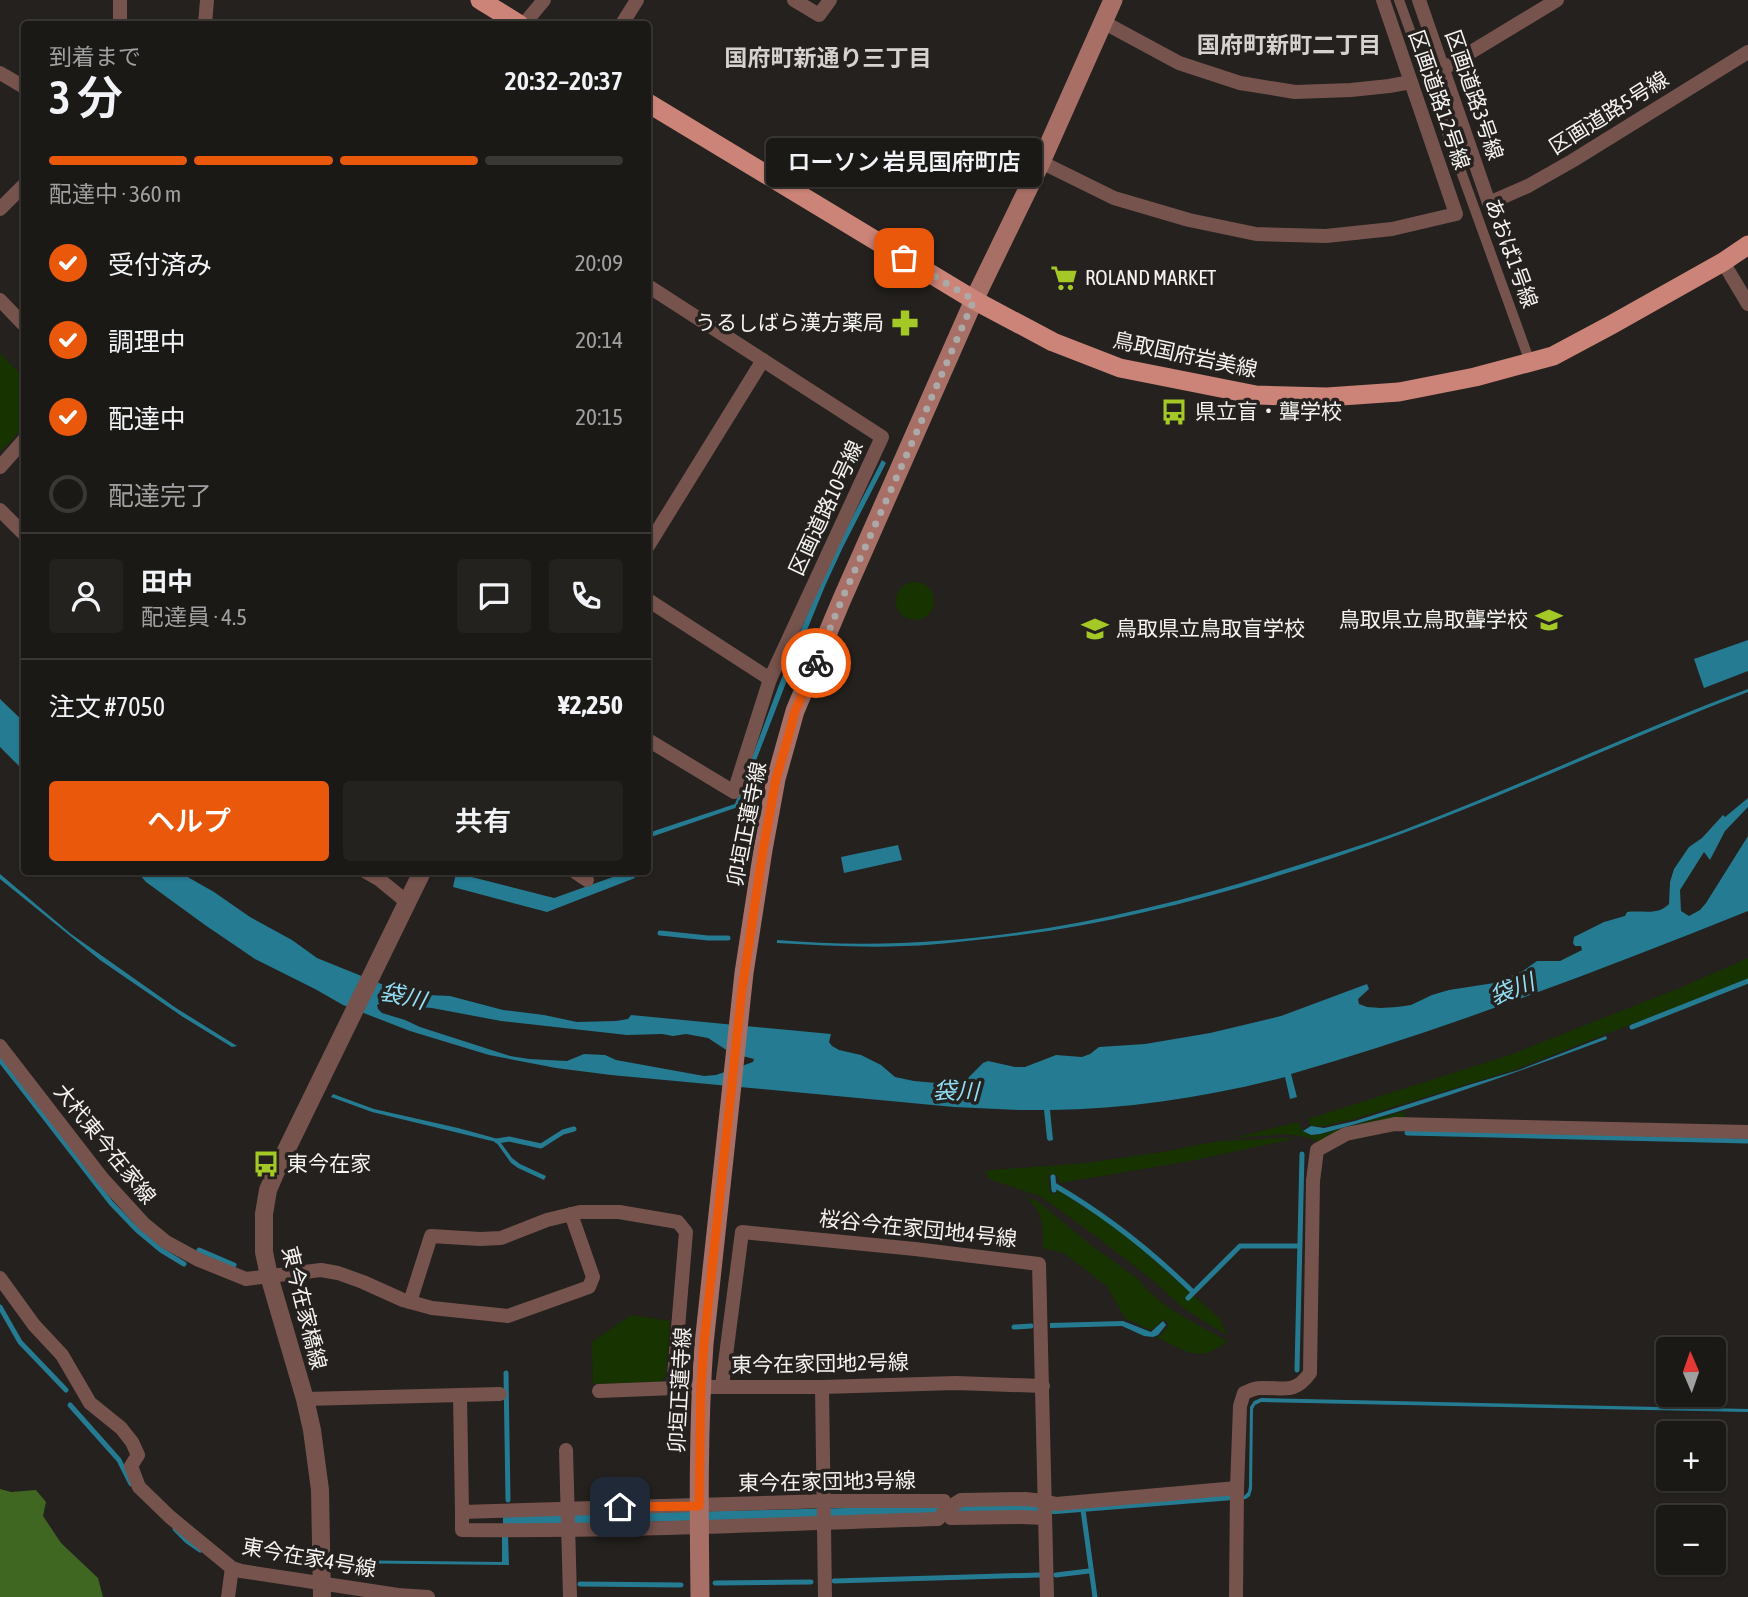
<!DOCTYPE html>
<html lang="ja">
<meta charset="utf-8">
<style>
body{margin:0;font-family:"Asap Condensed","Noto Sans JP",sans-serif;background:#24221f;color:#f1f3f6;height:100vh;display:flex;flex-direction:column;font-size:26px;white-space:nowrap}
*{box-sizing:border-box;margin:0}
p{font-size:23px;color:#a0a0a1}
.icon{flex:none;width:38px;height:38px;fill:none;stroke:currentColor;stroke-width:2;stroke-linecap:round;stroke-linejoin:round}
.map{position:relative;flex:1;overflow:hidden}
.drawer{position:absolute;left:21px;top:21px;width:630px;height:854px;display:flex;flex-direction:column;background:#1b1916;border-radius:7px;box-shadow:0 2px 5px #0004,0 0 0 2px #393835}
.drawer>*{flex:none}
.needle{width:46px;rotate:358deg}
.tools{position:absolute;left:1656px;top:1337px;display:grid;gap:14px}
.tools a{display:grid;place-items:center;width:70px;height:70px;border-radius:7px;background:#1b1916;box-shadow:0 2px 5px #0004,0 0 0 2px #393835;font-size:35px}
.pin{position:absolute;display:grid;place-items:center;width:60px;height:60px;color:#fff;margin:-30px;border-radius:14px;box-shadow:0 4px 10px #0006}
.courier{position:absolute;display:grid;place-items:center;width:70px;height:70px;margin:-35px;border:5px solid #ea580c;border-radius:50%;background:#fff;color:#222;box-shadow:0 2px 9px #0007}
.bubble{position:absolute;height:49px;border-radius:7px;background:#1b1916;box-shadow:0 2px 5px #0004,0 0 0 2px #393835;font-size:23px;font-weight:600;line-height:49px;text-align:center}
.overview em{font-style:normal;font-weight:600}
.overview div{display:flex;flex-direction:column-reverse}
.overview{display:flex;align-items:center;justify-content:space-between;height:119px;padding:0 28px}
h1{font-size:46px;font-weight:600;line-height:52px}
.bar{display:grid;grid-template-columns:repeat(4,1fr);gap:10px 7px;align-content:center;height:84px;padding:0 28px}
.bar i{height:9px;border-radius:5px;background:#393835}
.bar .current{background:#ea580c}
.bar p{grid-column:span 4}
.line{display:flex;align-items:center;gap:18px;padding:0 28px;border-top:2px solid #393835}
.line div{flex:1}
.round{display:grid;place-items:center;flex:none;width:74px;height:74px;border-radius:7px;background:#24221f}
ol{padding:0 28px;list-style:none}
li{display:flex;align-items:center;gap:21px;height:77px}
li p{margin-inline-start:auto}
li .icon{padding:7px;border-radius:50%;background:#ea580c;color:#fff;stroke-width:4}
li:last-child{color:#a0a0a1}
li i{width:38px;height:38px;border:4px solid #393835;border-radius:50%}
.button{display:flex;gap:14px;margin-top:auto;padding:14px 28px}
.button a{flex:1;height:80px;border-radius:7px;background:#ea580c;color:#fff;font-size:28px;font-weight:600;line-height:80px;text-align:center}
.button a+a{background:#24221f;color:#f1f3f6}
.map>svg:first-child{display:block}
</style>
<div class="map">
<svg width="1748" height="1597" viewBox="0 0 1748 1597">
<rect width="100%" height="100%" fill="#24211e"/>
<!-- green -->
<g fill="#173400">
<polygon points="0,353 24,378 24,427 0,452"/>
<circle cx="915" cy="601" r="19"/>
<polygon points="1748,958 1748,979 1511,1071 1350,1120 1324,1126 1311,1126 1308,1119 1507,1056 1682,987"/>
<path d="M1404,1111L1406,1119L1319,1142L1307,1137L1285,1134L1233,1138L1298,1122C1303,1133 1306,1135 1318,1135Z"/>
<polygon points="1286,1138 1293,1139 1195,1160 1060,1183 1057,1175 1048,1175 1050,1193 1056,1194 1057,1190 1116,1227 1219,1318 1227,1335 1186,1310 1150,1278 1089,1231 1040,1196 995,1181 989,1178 985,1172 992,1170 1086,1163 1162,1152 1220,1141"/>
<path d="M1025,1197L1037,1201L1092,1246L1139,1280C1154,1304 1202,1327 1227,1341C1200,1365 1184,1350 1156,1337L1160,1336L1169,1325L1164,1319L1154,1328L1150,1330L1125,1318L1107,1286L1064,1253L1043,1248C1043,1226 1044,1210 1025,1197Z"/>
<polygon points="631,1315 670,1321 666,1376 660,1382 593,1384 592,1342"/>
</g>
<!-- forest -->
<polygon fill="#3f6722" points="0,1489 11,1492 36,1490 46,1502 43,1516 61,1543 98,1578 103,1597 0,1597"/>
<!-- water -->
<g fill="#257b92" fill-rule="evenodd">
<path d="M882,460L886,463L843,547L825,586L796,657L750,776L741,806L648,838V833L735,804C767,717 798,629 838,546C852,517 868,488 882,460Z"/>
<polygon points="1748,640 1748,671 1704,688 1694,659"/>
<path d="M1748,689V692C1632,737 1518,790 1401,834C1262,885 1115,928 967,941C946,943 925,946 904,946C862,948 819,945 777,943V940C952,955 1120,922 1286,869C1324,857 1363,845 1401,831C1518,787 1631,733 1748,689Z"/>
<polygon points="0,699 24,722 24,771 0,747"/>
<path d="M1748,798V807L1725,831L1710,860L1704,852L1680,890L1681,911L1689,916L1700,910L1706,903L1748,836V911C1598,971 1447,1029 1291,1074L1297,1097L1290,1099L1285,1077C1208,1097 1129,1109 1050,1110L1053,1140L1049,1141L1047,1139L1044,1110H1019L954,1107L611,1075L556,1068L489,1055L410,1031L343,1005L315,989L255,959L205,925L146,882L137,872H179L214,892L250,917L292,940L317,958L406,994L450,996L503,1010L544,1015L577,1022L616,1021L628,1019L631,1015L831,1034L829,1042L832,1046L839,1050L861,1055L881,1065L895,1077L914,1081L947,1084L968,1078L983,1063L988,1061L1015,1067H1025L1056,1055L1082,1057L1090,1054L1099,1047L1145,1044L1210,1033L1281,1016L1367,984L1369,989L1358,999L1359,1004L1367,1007L1381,1008L1397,1007L1411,1005L1432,995L1449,990L1494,983L1523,971L1537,961H1560L1582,950L1581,946H1575L1573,943L1574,937L1604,922L1625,916L1627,912C1643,910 1657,916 1669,904L1670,882L1674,869L1689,847L1702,838L1723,815L1725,817ZM379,1004L432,1008L501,1021L627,1035L662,1034L673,1036L686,1034L708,1038L731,1053L754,1059L753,1062L716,1075L704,1076L616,1060L605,1055L584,1054L567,1061L529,1059L510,1056L420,1027L405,1020L382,1013L378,1009L377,1005Z"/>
<polygon points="898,845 902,860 844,873 841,857"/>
<polygon points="627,872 632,872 635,878 547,912 453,887 456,873 554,898"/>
<polygon points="0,874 71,934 176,1008 237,1046 232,1047 183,1017 100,960 0,879"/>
<path d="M1606,1036L1607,1039C1512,1074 1418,1108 1320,1134L1311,1135L1303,1131L1311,1126L1324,1128L1355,1121L1472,1084L1519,1070Z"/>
<polygon points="333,1094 374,1109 458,1128 498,1139 512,1158 520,1164 546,1176 544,1180 518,1168 511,1163 496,1142 372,1112 331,1097"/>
<polygon points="1123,1321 1151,1332 1163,1321 1166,1325 1158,1335 1153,1337 1144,1336 1122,1326 1050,1328 1050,1323"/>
<polygon points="1261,1398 1748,1409 1748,1412 1261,1402 1255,1405 1253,1409 1252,1489 1250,1496 1246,1499 1056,1514 1021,1513 503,1525 503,1516 1022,1504 1227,1495 1244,1496 1248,1492 1249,1486 1250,1407 1254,1401"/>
<polygon points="502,1537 508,1537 509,1565 331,1563 332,1560 502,1562"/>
</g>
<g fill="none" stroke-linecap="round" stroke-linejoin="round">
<!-- stream -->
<g stroke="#257b92" stroke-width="5">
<polyline points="660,933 708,938 728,938"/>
<polyline points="1632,1027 1748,981"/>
<polyline points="0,1060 111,1203 137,1230 161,1250 184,1264"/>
<polyline points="1407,1133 1748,1141"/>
<polyline points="497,1141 509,1139 541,1146 563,1132 574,1129"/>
<polyline points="1053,1177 1054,1190"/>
<path d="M1054,1185C1106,1215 1150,1250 1193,1292"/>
<polyline points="199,1250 234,1265"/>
<polyline points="1188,1298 1240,1246 1299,1246"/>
<polyline points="0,1307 20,1342 66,1390"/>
<polyline points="1014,1327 1031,1326"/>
<polyline points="1297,1370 1302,1154"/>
<polyline points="506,1373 508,1500"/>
<polyline points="70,1405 119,1460 131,1484"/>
<polyline points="1083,1510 1095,1597"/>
<polyline points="175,1529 187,1541 200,1550"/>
<polyline points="1056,1575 1089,1571"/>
<polyline points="834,1581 1039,1575"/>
<polyline points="715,1583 811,1582"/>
<polyline points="580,1584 681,1585"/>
</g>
<!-- pedestrian -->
<polyline stroke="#77534d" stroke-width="10" points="1399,0 1530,362"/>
<!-- minor -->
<g stroke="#77534d" stroke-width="14">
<polyline points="794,0 819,15 830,0"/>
<polyline points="1419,0 1489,203 1528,186 1572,161 1748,52"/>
<polyline points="1103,22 1179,63 1240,83 1295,92 1351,90 1389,86 1411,82"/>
<polyline points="120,24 120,0"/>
<polyline points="205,24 207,0"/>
<polyline points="524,24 544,0"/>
<polyline points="622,24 637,0"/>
<polyline points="1443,69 1557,0"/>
<polyline points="0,73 24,87"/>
<polyline points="1041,162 1114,198 1189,220 1256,234 1326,236 1392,229 1456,214 1383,0"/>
<polyline points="0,209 24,185"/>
<polyline points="1723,262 1748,304"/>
<polyline points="648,286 882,437 770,679 648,600"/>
<polyline points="0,300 24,325"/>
<polyline points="0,467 24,440"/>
<polyline points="0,510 24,534"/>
<polyline points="648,546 763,360"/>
<polyline points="648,740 734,792 770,679"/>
<polyline points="366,872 380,880 408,903"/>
<polyline points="575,872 587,880"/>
<polyline points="0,1046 102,1178 144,1224 166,1242 199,1260 246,1279 321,1270 338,1273 363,1282 403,1300 432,1308 508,1316 589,1287 593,1277 571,1214"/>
<polyline points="0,1278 34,1325 62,1355 90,1403 121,1428 132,1442 138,1455 131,1466 139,1487 170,1517 232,1568 241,1571 398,1595 428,1597"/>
<polyline points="410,1302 431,1236 480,1239 501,1238 547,1220 580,1212 619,1212 678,1222 686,1232 673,1388"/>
<polyline points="722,1386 742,1232 915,1249 1039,1264 1047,1597"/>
<polyline points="822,1387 825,1597"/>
<polyline points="599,1391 701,1387 822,1387 956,1383 1043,1386"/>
<polyline points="460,1395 462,1512 827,1501 944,1501 951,1518 1021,1517 1045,1518"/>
<polyline points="305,1399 500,1394"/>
<polyline points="566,1450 570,1597"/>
<path d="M462,1512V1530C621,1532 779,1524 938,1519L947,1509L961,1500L1025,1499L1044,1501L1056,1504L1237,1488"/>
<polyline points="228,1597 232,1568"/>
<path d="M1236,1597L1237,1488L1240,1406L1244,1393C1249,1391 1254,1388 1260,1388C1284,1387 1294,1395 1310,1373L1313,1181L1317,1150L1346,1134L1395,1124L1748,1132"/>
</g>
<!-- tertiary -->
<polyline stroke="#77534d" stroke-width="18" points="322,1597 320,1490 312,1430 305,1399 269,1276 264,1252 264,1214 268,1190 278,1167 422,872"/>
<!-- secondary -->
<path stroke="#a76f66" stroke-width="19" d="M700,1597C699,1512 698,1428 704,1344L744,973L763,850L776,779L795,711L842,599L974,300L1041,162L1113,0"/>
<!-- primary -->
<g stroke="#cc8478" stroke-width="19">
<polyline points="480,0 519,24"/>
<polyline points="648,103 974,300 1053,342 1120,368 1256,395 1327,397 1399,392 1475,377 1553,356 1611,325 1723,262 1748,245"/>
</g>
</g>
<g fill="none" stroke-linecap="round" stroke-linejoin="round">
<!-- done -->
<polyline stroke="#acaaa8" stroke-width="7" stroke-dasharray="0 12.6" points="816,663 842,599 908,452 974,300 904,258"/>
<!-- route -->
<polyline stroke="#ea580c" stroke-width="9" points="620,1507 699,1506 701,1387 704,1343 742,990 763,850 776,779 789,734 795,711 816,663"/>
</g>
<!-- icons -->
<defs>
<g id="supermarket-bare" transform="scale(2.1)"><path d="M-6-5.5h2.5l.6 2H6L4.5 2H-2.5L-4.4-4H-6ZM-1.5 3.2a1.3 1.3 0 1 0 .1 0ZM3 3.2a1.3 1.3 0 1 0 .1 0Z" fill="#a4c825" stroke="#24211e" stroke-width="2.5" paint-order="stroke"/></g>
<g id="pharmacy-bare" transform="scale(2.1)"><path d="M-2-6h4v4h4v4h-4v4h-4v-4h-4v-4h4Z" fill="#a4c825" stroke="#24211e" stroke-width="2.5" paint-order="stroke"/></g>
<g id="bus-bare" transform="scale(2.1)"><path d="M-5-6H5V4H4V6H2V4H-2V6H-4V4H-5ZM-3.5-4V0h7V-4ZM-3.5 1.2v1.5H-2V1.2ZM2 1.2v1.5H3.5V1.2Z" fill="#a4c825" stroke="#24211e" stroke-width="2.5" paint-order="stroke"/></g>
<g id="school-bare" transform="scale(2.1)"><path d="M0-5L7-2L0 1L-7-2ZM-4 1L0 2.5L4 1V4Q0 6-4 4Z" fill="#a4c825" stroke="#24211e" stroke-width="2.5" paint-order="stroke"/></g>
</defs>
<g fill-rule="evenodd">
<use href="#supermarket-bare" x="1064" y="278"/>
<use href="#pharmacy-bare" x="905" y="323"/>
<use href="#bus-bare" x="1174" y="412"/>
<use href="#school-bare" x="1549" y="620"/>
<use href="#school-bare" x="1095" y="629"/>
<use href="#bus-bare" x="266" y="1164"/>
</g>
<g text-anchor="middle" stroke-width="7" stroke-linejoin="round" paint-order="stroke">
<!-- street labels -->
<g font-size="21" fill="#f6f4f2" stroke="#24211e">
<text transform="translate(1474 95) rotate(71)" y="7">区画道路3号線</text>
<text transform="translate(1439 100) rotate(71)" y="7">区画道路12号線</text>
<text transform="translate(1609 113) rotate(-32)" y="7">区画道路5号線</text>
<text transform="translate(1511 253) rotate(70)" y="7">あおば1号線</text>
<text transform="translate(1185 355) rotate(12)" y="7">鳥取国府岩美線</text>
<text transform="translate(826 508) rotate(-65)" y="7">区画道路10号線</text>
<text transform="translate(747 824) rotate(-79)" y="7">卯垣正蓮寺線</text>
<text transform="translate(105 1144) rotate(51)" y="7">大杙東今在家線</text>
<text transform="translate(918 1229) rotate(6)" y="7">桜谷今在家団地4号線</text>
<text transform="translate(304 1308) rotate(76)" y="7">東今在家橋線</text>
<text transform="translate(820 1364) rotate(-1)" y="7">東今在家団地2号線</text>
<text transform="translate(680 1390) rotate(-87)" y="7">卯垣正蓮寺線</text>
<text transform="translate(827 1482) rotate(-1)" y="7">東今在家団地3号線</text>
<text transform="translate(309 1558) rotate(10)" y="7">東今在家4号線</text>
</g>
<!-- poi labels -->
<g font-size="21" fill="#f6f4f2" stroke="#24211e" text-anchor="start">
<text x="1085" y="285">ROLAND MARKET</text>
<text x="884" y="330" text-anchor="end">うるしばら漢方薬局</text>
<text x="1195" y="419">県立盲・聾学校</text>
<text x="1528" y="627" text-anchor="end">鳥取県立鳥取聾学校</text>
<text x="1116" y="636">鳥取県立鳥取盲学校</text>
<text x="287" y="1171">東今在家</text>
</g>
<!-- neighbourhood labels -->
<g font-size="23" font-weight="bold" fill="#d6d2cf" stroke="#24211e">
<text x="1289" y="53">国府町新町二丁目</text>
<text x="828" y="66">国府町新通り三丁目</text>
</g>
<!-- water labels -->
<g font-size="23" font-style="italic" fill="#91def6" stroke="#24211e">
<text transform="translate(1512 989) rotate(-21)" y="8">袋川</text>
<text transform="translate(403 996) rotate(13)" y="8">袋川</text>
<text transform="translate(956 1091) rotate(1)" y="8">袋川</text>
</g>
</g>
</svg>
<div class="tools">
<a><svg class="needle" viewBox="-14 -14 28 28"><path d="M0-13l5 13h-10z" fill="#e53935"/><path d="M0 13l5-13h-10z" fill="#a0a0a1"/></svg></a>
<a>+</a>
<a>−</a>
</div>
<div class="pin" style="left:904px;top:258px;background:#ea580c"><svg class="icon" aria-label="bag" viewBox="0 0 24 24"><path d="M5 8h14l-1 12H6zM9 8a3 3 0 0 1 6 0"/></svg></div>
<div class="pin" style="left:620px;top:1507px;background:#1f2937"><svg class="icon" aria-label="home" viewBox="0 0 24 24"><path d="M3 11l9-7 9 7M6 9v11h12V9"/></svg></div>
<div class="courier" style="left:816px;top:663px"><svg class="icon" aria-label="bike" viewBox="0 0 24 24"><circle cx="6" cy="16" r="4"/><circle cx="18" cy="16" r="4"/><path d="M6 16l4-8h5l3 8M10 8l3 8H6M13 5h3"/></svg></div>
<div class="bubble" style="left:766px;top:138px;width:276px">ローソン 岩見国府町店</div>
<section class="drawer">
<div class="overview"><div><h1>3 分</h1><p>到着まで</p></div><em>20:32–20:37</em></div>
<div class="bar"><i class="current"></i><i class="current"></i><i class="current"></i><i></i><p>配達中 · 360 m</p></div>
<ol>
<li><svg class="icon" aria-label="check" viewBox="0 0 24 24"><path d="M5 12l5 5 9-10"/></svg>受付済み<p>20:09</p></li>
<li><svg class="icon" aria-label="check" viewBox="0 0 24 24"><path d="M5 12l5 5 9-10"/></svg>調理中<p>20:14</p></li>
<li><svg class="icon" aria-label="check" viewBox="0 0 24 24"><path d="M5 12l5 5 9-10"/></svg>配達中<p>20:15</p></li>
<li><i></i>配達完了</li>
</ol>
<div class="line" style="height:126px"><a class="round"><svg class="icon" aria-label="person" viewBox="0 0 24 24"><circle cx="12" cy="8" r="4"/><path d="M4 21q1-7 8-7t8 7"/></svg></a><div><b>田中</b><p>配達員 · 4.5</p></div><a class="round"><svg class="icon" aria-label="chat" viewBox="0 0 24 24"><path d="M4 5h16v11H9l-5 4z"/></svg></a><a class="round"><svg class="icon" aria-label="phone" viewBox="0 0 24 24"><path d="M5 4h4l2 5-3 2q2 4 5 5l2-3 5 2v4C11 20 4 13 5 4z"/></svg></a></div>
<div class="line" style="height:91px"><div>注文 #7050</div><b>¥2,250</b></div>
<div class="button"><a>ヘルプ</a><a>共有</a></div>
</section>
</div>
